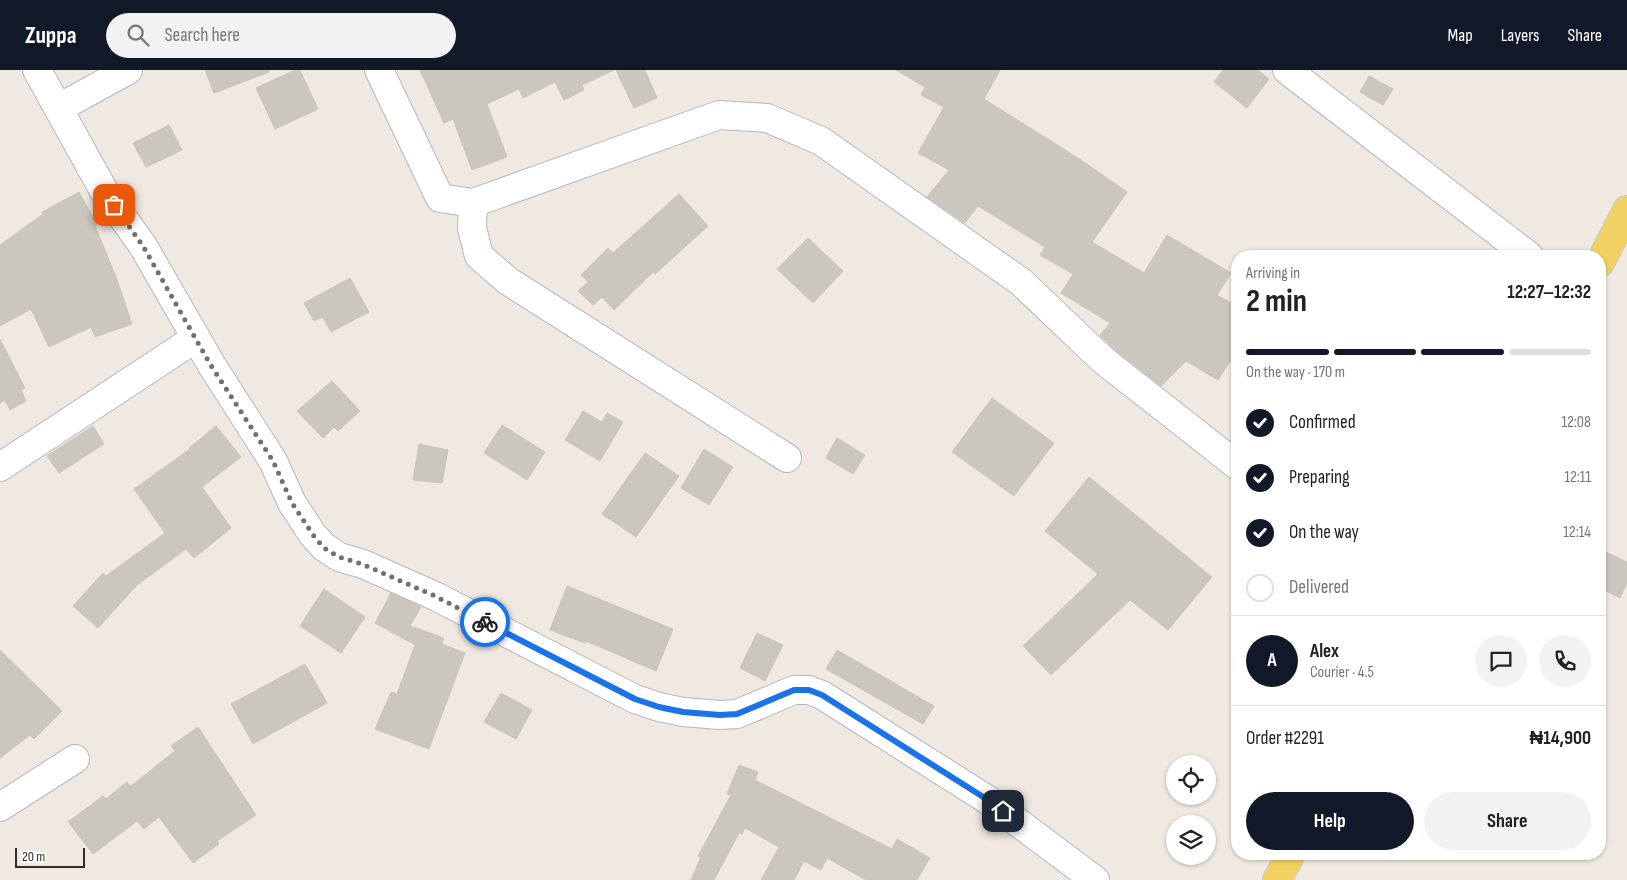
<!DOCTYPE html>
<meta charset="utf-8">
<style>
body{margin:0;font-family:"Sofia Sans Condensed",sans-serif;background:#f2f2f2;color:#222;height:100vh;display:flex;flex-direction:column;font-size:19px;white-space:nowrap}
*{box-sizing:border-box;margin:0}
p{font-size:16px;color:#767676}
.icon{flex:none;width:28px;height:28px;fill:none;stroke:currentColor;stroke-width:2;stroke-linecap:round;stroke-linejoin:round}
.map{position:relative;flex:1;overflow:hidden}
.details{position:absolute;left:1231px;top:180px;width:375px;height:610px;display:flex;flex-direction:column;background:#fff;border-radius:20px;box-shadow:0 1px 4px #0004}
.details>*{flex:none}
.fabs{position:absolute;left:1166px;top:685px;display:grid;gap:10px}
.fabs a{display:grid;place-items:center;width:50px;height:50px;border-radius:50%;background:#fff;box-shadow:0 1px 4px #0004;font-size:25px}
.scale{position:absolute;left:15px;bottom:12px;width:70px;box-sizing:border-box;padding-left:5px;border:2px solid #2e2e2e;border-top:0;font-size:14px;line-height:18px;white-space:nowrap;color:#2e2e2e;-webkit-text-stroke:4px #fff;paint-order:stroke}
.pin{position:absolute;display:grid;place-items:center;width:42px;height:42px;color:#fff;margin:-21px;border-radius:10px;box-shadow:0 2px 8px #0006}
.courier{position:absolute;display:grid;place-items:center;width:50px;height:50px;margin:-25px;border:4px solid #1a73e8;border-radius:50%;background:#fff;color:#222;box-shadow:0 1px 6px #0007}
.summary em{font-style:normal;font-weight:700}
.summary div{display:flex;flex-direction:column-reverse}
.summary{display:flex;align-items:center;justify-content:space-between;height:85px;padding:0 15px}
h1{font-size:32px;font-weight:700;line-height:38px}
.bar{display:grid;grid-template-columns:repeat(4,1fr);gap:8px 5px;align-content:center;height:60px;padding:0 15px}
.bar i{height:6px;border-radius:4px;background:#e0e0e0}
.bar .on{background:#111827}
.bar p{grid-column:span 4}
.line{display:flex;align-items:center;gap:12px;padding:0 15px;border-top:1px solid #e0e0e0}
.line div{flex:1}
.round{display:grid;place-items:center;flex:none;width:52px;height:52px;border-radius:26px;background:#f2f2f2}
ol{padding:0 15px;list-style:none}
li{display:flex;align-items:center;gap:15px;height:55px}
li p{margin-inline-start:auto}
li .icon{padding:5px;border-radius:50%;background:#111827;color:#fff;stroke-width:4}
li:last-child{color:#767676}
li i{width:28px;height:28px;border:2px solid #e0e0e0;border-radius:50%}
.button{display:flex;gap:10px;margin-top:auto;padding:10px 15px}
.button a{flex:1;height:58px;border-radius:30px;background:#111827;color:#fff;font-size:20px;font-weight:700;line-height:58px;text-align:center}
.button a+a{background:#f2f2f2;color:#222}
header{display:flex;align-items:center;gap:30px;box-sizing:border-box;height:70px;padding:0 25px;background:#111827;color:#fff}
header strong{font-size:24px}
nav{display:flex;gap:28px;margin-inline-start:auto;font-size:18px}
.search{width:350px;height:45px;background:#f2f2f2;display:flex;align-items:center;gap:12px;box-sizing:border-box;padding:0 18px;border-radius:28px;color:#767676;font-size:19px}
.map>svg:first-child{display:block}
</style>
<header>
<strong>Zuppa</strong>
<div class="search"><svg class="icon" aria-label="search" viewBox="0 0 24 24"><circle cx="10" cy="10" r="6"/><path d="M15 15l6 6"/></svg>Search here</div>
<nav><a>Map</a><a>Layers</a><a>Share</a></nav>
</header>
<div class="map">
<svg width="1627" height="810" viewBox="0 0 1627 810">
<rect width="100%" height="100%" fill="#efe9e1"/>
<!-- building -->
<g fill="#cbc7bf" stroke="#cbc5ba">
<polygon points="205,0 269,0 269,2 214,23"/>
<polygon points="295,0 300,0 318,39 275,59 256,18"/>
<polygon points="420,0 614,0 582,15 584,20 564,30 555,12 523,28 519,19 487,34 507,87 472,100 453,49 444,53"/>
<polygon points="616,0 645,0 657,28 634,38"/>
<polygon points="896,0 1000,0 984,29 1081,90 1127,122 1092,172 1144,203 1167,165 1231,203 1217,225 1238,237 1238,279 1218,310 1186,291 1161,316 1113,278 1100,265 1110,253 1061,223 1073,204 1040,185 1045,177 978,136 965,153 927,127 949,100 918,83 944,37 921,25 925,17"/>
<polygon points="1223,0 1258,0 1269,9 1247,38 1214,12"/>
<polygon points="1369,6 1393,19 1383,35 1360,22"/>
<polygon points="169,55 182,80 146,97 133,73"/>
<polygon points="79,122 97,155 95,156 116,207 132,254 95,267 91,257 49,277 31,239 0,256 0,175 43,144 42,142"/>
<polygon points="679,124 708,156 655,204 653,202 614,240 602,227 593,235 578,221 588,212 581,205 608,178 613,183"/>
<polygon points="808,168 843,201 813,233 777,199"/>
<polygon points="350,208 369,242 331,262 323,247 314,251 304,233"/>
<polygon points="0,269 25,318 21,320 26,331 10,340 5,330 0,333"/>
<polygon points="332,311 360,341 338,361 334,357 323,368 297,341"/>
<polygon points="992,328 1054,373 1014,426 952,382"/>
<polygon points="583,341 602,352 607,343 623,352 600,391 565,370"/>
<polygon points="502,355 545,382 527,410 484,383"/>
<polygon points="93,356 104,374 59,403 47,386"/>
<polygon points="216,356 241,387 202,417 231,458 194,488 186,479 137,515 98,558 73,536 103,503 106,506 165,463 134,419 190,379 189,378"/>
<polygon points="837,368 865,385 853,404 826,388"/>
<polygon points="419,374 448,380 442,413 413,410"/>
<polygon points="704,379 733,397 709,435 681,418"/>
<polygon points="645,383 679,406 636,467 602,444"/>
<polygon points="1089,407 1212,507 1168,560 1130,530 1051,605 1023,576 1098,504 1045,461"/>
<polygon points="1600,479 1627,492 1627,513 1620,528 1600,518"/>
<polygon points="567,516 673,559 656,601 586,571 585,573 550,560"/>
<polygon points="324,519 365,547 341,583 300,556"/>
<polygon points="391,523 421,537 410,556 444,568 442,574 465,583 429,679 375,659 391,622 397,624 415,575 375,553"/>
<polygon points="757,563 783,575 765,611 740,598"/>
<polygon points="0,580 62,641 34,669 30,665 0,688"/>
<polygon points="837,580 934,636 923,654 826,599"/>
<polygon points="305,594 327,633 253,674 231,634"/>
<polygon points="501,623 532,640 516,669 484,652"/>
<polygon points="198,657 256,745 217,771 219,774 193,793 159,747 144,759 137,751 93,784 68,752 103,726 106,729 127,712 131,716 175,681 171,676"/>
<polygon points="739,695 758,702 755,710 892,779 897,769 930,788 917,810 866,810 827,788 821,800 804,791 794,810 761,810 779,777 745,758 742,764 739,763 714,810 691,810 701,787 698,786 731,725 727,724"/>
</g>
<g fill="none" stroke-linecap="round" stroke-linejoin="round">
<!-- minor casing -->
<g stroke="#b4b7c1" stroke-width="30">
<g id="minor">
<polyline points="37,0 104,121 143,176 211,294 273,391 292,433 313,465 324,477 339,487 363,494 435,526 635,629 659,637 683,642 720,645 737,644 794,620 809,620 822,625 988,730 1095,810"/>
<polyline points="379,0 440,128 473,133 719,45 767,48 821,71 1021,212 1103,290 1238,396"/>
<polyline points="1287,0 1529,186"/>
<polyline points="59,38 128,0"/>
<polyline points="473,133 472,158 479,186 508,211 787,388"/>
<polyline points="0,397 196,268"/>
<polyline points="0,737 75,689"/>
</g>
</g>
<!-- major casing -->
<g stroke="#c9c9c9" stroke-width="30">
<g id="major">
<polyline points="1600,193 1627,140"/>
<polyline points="1277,810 1291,784"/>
</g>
</g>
<!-- minor -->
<use href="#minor" stroke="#fff" stroke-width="28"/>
<!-- major -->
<use href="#major" stroke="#f2d163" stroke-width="28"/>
</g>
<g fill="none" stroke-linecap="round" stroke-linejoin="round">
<!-- done -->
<polyline stroke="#726f6d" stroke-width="5" stroke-dasharray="0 9" points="114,135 143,176 210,294 273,391 292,433 313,465 324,478 339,487 362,494 435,526 485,552"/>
<!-- route -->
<polyline stroke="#1a73e8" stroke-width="6" points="485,552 635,629 659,637 683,642 720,645 737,644 794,620 809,620 822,625 988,730 1003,741"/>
</g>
</svg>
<div class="fabs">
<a><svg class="icon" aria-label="locate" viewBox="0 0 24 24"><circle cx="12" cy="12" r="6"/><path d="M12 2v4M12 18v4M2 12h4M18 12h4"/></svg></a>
<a><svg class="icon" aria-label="layers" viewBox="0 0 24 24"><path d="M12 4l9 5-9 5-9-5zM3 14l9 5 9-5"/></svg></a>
</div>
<div class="scale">20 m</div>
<div class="pin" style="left:114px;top:135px;background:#ea580c"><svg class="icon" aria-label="bag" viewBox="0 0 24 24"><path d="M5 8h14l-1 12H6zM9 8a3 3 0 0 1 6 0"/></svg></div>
<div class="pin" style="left:1003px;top:741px;background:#1f2937"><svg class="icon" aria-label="home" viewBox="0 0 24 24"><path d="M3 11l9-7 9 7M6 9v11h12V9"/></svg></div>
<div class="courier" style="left:485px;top:552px"><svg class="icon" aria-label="bike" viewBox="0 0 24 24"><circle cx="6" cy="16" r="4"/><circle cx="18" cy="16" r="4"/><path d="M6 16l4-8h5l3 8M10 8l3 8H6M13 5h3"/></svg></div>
<section class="details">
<div class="summary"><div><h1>2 min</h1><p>Arriving in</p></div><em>12:27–12:32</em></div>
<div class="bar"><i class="on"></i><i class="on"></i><i class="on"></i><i></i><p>On the way · 170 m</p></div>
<ol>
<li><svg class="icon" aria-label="check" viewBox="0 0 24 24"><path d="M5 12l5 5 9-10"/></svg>Confirmed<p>12:08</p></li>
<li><svg class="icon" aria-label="check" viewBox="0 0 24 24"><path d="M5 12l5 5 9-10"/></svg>Preparing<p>12:11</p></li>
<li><svg class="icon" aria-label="check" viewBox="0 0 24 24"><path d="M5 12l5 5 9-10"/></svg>On the way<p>12:14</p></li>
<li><i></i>Delivered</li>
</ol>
<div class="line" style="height:90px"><b class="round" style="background:#111827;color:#fff">A</b><div><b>Alex</b><p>Courier · 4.5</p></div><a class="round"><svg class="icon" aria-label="chat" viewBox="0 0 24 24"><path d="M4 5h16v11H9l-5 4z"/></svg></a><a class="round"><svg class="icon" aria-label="phone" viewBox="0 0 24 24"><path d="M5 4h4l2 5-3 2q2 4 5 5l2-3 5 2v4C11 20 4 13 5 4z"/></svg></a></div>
<div class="line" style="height:65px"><div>Order #2291</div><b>₦14,900</b></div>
<div class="button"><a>Help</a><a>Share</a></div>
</section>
</div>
